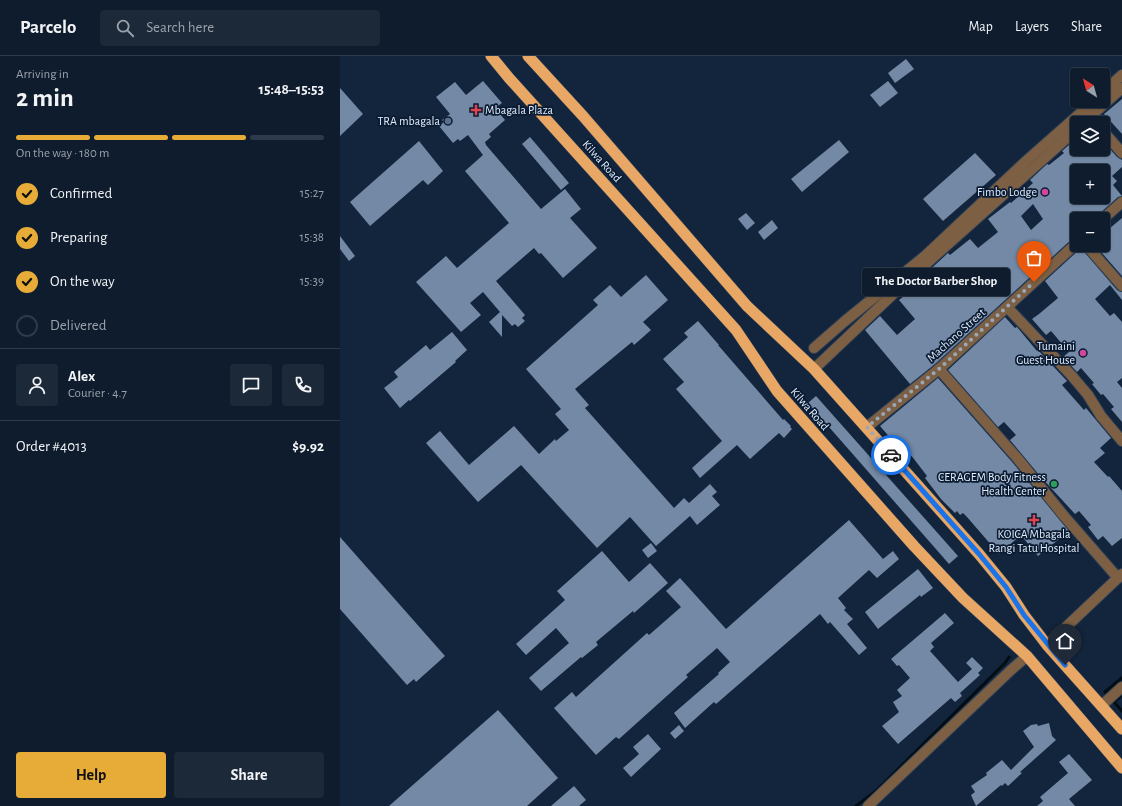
<!DOCTYPE html>
<meta charset="utf-8">
<style>
body{margin:0;font-family:"Alegreya Sans",sans-serif;background:#1c2939;color:#f1f3f6;height:100vh;display:flex;flex-direction:column;font-size:15px;white-space:nowrap}
*{box-sizing:border-box;margin:0}
p{font-size:13px;color:#9ba1aa}
.icon{flex:none;width:22px;height:22px;fill:none;stroke:currentColor;stroke-width:2;stroke-linecap:round;stroke-linejoin:round}
.map{position:relative;flex:1;overflow:hidden}
.side{display:flex;flex-direction:column;background:#0e1c2d;width:340px}
.side>*{flex:none}
.needle{width:26px;rotate:323deg}
.tools{position:absolute;left:730px;top:12px;display:grid;gap:8px}
.tools a{display:grid;place-items:center;width:40px;height:40px;border-radius:4px;background:#0e1c2d;box-shadow:0 1px 3px #0004,0 0 0 1px #2e3a49;font-size:20px}
.pin{position:absolute;display:grid;place-items:center;width:34px;height:34px;color:#fff;margin:-41px -17px;border-radius:50% 50% 50% 0;rotate:-45deg;box-shadow:0 0 4px #0007}
.pin .icon{rotate:45deg}
.courier{position:absolute;display:grid;place-items:center;width:40px;height:40px;margin:-20px;border:3px solid #1a73e8;border-radius:50%;background:#fff;color:#222;box-shadow:0 1px 5px #0007}
.bubble{position:absolute;height:28px;border-radius:4px;background:#0e1c2d;box-shadow:0 1px 3px #0004,0 0 0 1px #2e3a49;font-size:13px;font-weight:600;line-height:28px;text-align:center}
.headline em{font-style:normal;font-weight:600}
.headline div{display:flex;flex-direction:column-reverse}
.headline{display:flex;align-items:center;justify-content:space-between;height:68px;padding:0 16px}
h1{font-size:26px;font-weight:600;line-height:30px}
.bar{display:grid;grid-template-columns:repeat(4,1fr);gap:6px 4px;align-content:center;height:48px;padding:0 16px}
.bar i{height:5px;border-radius:3px;background:#2e3a49}
.bar .active{background:#e7ac37}
.bar p{grid-column:span 4}
.line{display:flex;align-items:center;gap:10px;padding:0 16px;border-top:1px solid #2e3a49}
.line div{flex:1}
.round{display:grid;place-items:center;flex:none;width:42px;height:42px;border-radius:4px;background:#1c2939}
ol{padding:0 16px;list-style:none}
li{display:flex;align-items:center;gap:12px;height:44px}
li p{margin-inline-start:auto}
li .icon{padding:4px;border-radius:50%;background:#e7ac37;color:#111;stroke-width:4}
li:last-child{color:#9ba1aa}
li i{width:22px;height:22px;border:2px solid #2e3a49;border-radius:50%}
.button{display:flex;gap:8px;margin-top:auto;padding:8px 16px}
.button a{flex:1;height:46px;border-radius:4px;background:#e7ac37;color:#111;font-size:16px;font-weight:600;line-height:46px;text-align:center}
.button a+a{background:#1c2939;color:#f1f3f6}
header{display:flex;align-items:center;gap:24px;box-sizing:border-box;height:56px;padding:0 20px;background:#0e1c2d;border-bottom:1px solid #2e3a49}
header strong{font-size:19px}
nav{display:flex;gap:22px;margin-inline-start:auto;font-size:14px}
.search{width:280px;height:36px;background:#1c2939;display:flex;align-items:center;gap:10px;box-sizing:border-box;padding:0 14px;border-radius:4px;color:#9ba1aa;font-size:15px}
main{display:flex;flex:1;min-height:0}
.map>svg:first-child{display:block}
</style>
<header>
<strong>Parcelo</strong>
<div class="search"><svg class="icon" aria-label="search" viewBox="0 0 24 24"><circle cx="10" cy="10" r="6"/><path d="M15 15l6 6"/></svg>Search here</div>
<nav><a>Map</a><a>Layers</a><a>Share</a></nav>
</header>
<main>
<section class="side">
<div class="headline"><div><h1>2 min</h1><p>Arriving in</p></div><em>15:48–15:53</em></div>
<div class="bar"><i class="active"></i><i class="active"></i><i class="active"></i><i></i><p>On the way · 180 m</p></div>
<ol>
<li><svg class="icon" aria-label="check" viewBox="0 0 24 24"><path d="M5 12l5 5 9-10"/></svg>Confirmed<p>15:27</p></li>
<li><svg class="icon" aria-label="check" viewBox="0 0 24 24"><path d="M5 12l5 5 9-10"/></svg>Preparing<p>15:38</p></li>
<li><svg class="icon" aria-label="check" viewBox="0 0 24 24"><path d="M5 12l5 5 9-10"/></svg>On the way<p>15:39</p></li>
<li><i></i>Delivered</li>
</ol>
<div class="line" style="height:72px"><a class="round"><svg class="icon" aria-label="person" viewBox="0 0 24 24"><circle cx="12" cy="8" r="4"/><path d="M4 21q1-7 8-7t8 7"/></svg></a><div><b>Alex</b><p>Courier · 4.7</p></div><a class="round"><svg class="icon" aria-label="chat" viewBox="0 0 24 24"><path d="M4 5h16v11H9l-5 4z"/></svg></a><a class="round"><svg class="icon" aria-label="phone" viewBox="0 0 24 24"><path d="M5 4h4l2 5-3 2q2 4 5 5l2-3 5 2v4C11 20 4 13 5 4z"/></svg></a></div>
<div class="line" style="height:52px"><div>Order #4013</div><b>$9.92</b></div>
<div class="button"><a>Help</a><a>Share</a></div>
</section>
<div class="map">
<svg width="782" height="750" viewBox="0 0 782 750">
<rect width="100%" height="100%" fill="#13253c"/>
<g fill="none" stroke-linecap="round" stroke-linejoin="round">
<!-- stream -->
<g stroke="#020c13" stroke-width="3">
<polyline points="766,637 765,636 782,622"/>
<polyline points="782,639 774,646 782,655"/>
<polyline points="516,750 536,735 665,607 669,601"/>
</g>
</g>
<!-- building -->
<g fill="#7389a5" fill-rule="evenodd">
<polygon points="566,3 574,13 555,27 548,17"/>
<polygon points="143,25 162,47 155,52 165,64 149,78 151,81 145,86 146,89 201,153 225,133 241,153 230,162 257,192 223,222 201,197 199,198 194,192 156,225 185,259 182,262 185,265 178,271 175,268 172,270 162,259 162,281 149,266 160,256 143,236 130,247 141,259 121,276 76,226 106,200 117,212 169,167 125,115 143,99 128,79 120,85 118,83 113,87 99,70 104,66 102,64 110,58 96,41 115,26 126,39"/>
<polygon points="548,25 558,37 540,51 530,39"/>
<polygon points="0,32 23,58 0,80"/>
<polygon points="782,43 782,78 764,58"/>
<polygon points="190,81 229,127 221,134 182,88"/>
<polygon points="499,84 509,96 462,136 451,123"/>
<path d="M735,84L737,86V93H744L749,98L755,93H763V85L777,101L782,104V111L772,120L777,125L773,129L782,140L778,141L759,158L756,163H737V181L733,182L595,308L570,328L525,274L540,260L557,279L575,263L559,244L569,236L568,234L608,197L610,199L630,183L638,192L658,176L648,163L670,146L671,147L693,127L690,124L707,108L709,109L724,97L722,95ZM737,115H763V141H737ZM693,148L703,163L691,174L681,160Z"/>
<polygon points="79,85 103,115 88,129 83,124 30,170 10,146"/>
<polygon points="635,97 656,119 603,165 583,143"/>
<polygon points="406,157 415,167 407,174 398,163"/>
<polygon points="782,162 782,220 755,189 763,189 763,178"/>
<polygon points="432,164 438,172 424,184 418,176"/>
<polygon points="0,180 15,200 9,205 0,193"/>
<polygon points="741,192 777,234 782,236 782,244 770,229 755,243 770,260 774,257 782,266 782,322 777,326 782,332 782,366 771,353 774,351 763,338 761,339 752,328 754,327 741,312 737,316 723,301 729,296 711,275 706,279 692,263 699,258 718,242 705,225"/>
<polygon points="306,219 328,244 303,266 311,274 294,289 292,286 235,333 249,349 245,352 334,452 344,442 349,447 370,428 377,436 372,440 380,449 357,469 350,460 316,490 290,461 257,492 181,409 138,446 86,387 100,375 129,409 174,370 199,398 215,383 216,385 229,374 215,358 221,353 186,313 258,249 253,244 270,229 281,241"/>
<polygon points="665,261 675,272 677,271 697,295 698,294 727,325 722,329 744,354 746,352 771,382 760,392 765,397 754,406 768,421 769,420 782,435 782,482 772,490 763,480 758,484 748,471 751,469 739,455 735,458 700,420 670,384 676,379 664,366 658,371 608,314"/>
<polygon points="358,265 379,289 378,289 443,364 444,363 451,370 450,371 452,373 444,382 439,377 410,403 397,389 360,422 352,412 382,385 336,333 344,326 323,303 348,281 344,277"/>
<polygon points="112,276 127,294 115,305 116,306 70,345 69,344 60,352 44,332 58,321 54,316 86,289 90,294"/>
<polygon points="598,322 673,407 729,475 698,500 681,479 659,498 627,461 623,457 620,459 617,455 615,457 601,443 585,422 587,420 574,403 555,381 552,384 540,370"/>
<polygon points="476,340 618,500 609,508 468,347"/>
<polygon points="509,464 543,503 553,495 559,503 537,522 529,514 498,542 506,552 504,554 513,563 507,568 527,592 519,599 490,566 488,568 480,558 376,648 374,646 345,672 334,657 379,618 378,617 390,606 377,592 346,619 348,621 279,683 276,681 256,699 214,652 232,636 236,641 307,577 309,579 341,551 326,535 340,522 386,573"/>
<polygon points="0,481 105,600 76,626 74,623 67,629 0,553"/>
<polygon points="311,487 317,495 308,502 302,494"/>
<polygon points="262,495 289,526 310,507 328,527 294,557 293,555 256,586 258,589 242,602 241,601 201,635 189,622 229,587 216,572 186,599 176,588 225,544 217,535"/>
<polygon points="578,513 593,532 581,541 580,539 538,573 525,556"/>
<polygon points="605,557 614,567 591,587 594,591 590,595 618,626 632,613 626,607 632,601 643,612 638,617 640,619 620,637 622,640 615,646 611,642 558,688 542,670 559,656 553,646 562,640 557,634 570,622 559,609 557,610 551,603"/>
<polygon points="158,654 218,722 187,750 49,750"/>
<polygon points="709,667 712,680 716,684 680,716 682,717 668,730 665,727 662,730 661,729 636,750 631,739 635,736 631,730 647,719 646,717 662,704 671,714 694,691 683,675 691,669 697,668 698,670"/>
<polygon points="339,669 344,675 335,683 330,677"/>
<polygon points="308,678 321,693 291,721 283,712 299,698 293,691"/>
<polygon points="729,698 752,724 729,743 735,750 697,750 703,745 700,741 728,717 719,706"/>
<polygon points="234,730 246,744 239,750 211,750"/>
</g>
<g fill="none" stroke-linecap="round" stroke-linejoin="round">
<!-- minor casing -->
<g stroke="#304157" stroke-width="12">
<g id="minor">
<polyline points="763,36 782,19"/>
<polyline points="743,67 782,32"/>
<polyline points="763,75 782,97"/>
<polyline points="763,163 782,146"/>
<polyline points="746,189 782,230"/>
<polyline points="667,251 732,320 748,339 761,360 782,385"/>
<polyline points="474,292 505,265 585,200 685,106 754,45"/>
<polyline points="474,313 569,223 737,73"/>
<polyline points="599,313 678,403 724,460 778,522"/>
<polyline points="527,371 599,313 737,187"/>
<polyline points="707,589 782,518"/>
</g>
</g>
<!-- tertiary casing -->
<g stroke="#304157" stroke-width="12">
<g id="tertiary">
<polyline points="761,650 782,631"/>
<polyline points="528,750 671,614 687,600"/>
</g>
</g>
<!-- trunk casing -->
<g stroke="#304157" stroke-width="12">
<g id="trunk">
<polyline points="151,0 169,22 396,274 437,335 574,490 623,542 687,600 782,712"/>
<polyline points="188,0 243,60 407,250 474,313 639,498 666,531 684,559 707,589 782,673"/>
</g>
</g>
<!-- minor -->
<use href="#minor" stroke="#7d6044" stroke-width="10"/>
<!-- tertiary -->
<use href="#tertiary" stroke="#7d6044" stroke-width="10"/>
<!-- trunk -->
<use href="#trunk" stroke="#e8a764" stroke-width="11"/>
</g>
<g fill="none" stroke-linecap="round" stroke-linejoin="round">
<!-- done -->
<polyline stroke="#99a7b9" stroke-width="4" stroke-dasharray="0 7.2" points="551,399 527,371 599,313 694,226"/>
<!-- route -->
<polyline stroke="#1a73e8" stroke-width="5" points="551,399 639,498 666,531 684,559 725,609"/>
</g>
<!-- markers -->
<g fill="#e0444e" stroke="#0a1b32" stroke-width="1.5">
<path d="M134 48h4v4h4v4h-4v4h-4v-4h-4v-4h4z"/>
<path d="M692 458h4v4h4v4h-4v4h-4v-4h-4v-4h4z"/>
</g>
<circle fill="#5c6f8a" stroke="#0a1b32" stroke-width="1.5" cx="108" cy="65" r="4"/>
<g fill="#d1479c" stroke="#0a1b32" stroke-width="1.5">
<circle cx="705" cy="136" r="4"/>
<circle cx="743" cy="297" r="4"/>
</g>
<circle fill="#2e9e5b" stroke="#0a1b32" stroke-width="1.5" cx="714" cy="428" r="4"/>
<g text-anchor="middle" stroke-width="3.5" stroke-linejoin="round" paint-order="stroke">
<!-- poi labels -->
<g font-size="12" fill="#e1edfc" stroke="#0a1b32" text-anchor="end">
<text x="145" y="58" text-anchor="start">Mbagala Plaza</text>
<text x="100" y="69">TRA mbagala</text>
<text x="697" y="140">Fimbo Lodge</text>
<text x="735" y="294">Tumaini<tspan x="735" dy="14">Guest House</tspan></text>
<text x="706" y="425">CERAGEM Body Fitness<tspan x="706" dy="14">Health Center</tspan></text>
<text x="694" y="482" text-anchor="middle">KOICA Mbagala<tspan x="694" dy="14">Rangi Tatu Hospital</tspan></text>
</g>
<!-- street labels -->
<g font-size="12" fill="#e1edfc" stroke="#0a1b32">
<text transform="translate(262 105) rotate(48)" y="4">Kilwa Road</text>
<text transform="translate(616 279) rotate(-42)" y="4">Machano Street</text>
<text transform="translate(470 353) rotate(49)" y="4">Kilwa Road</text>
</g>
</g>
</svg>
<div class="tools">
<a><svg class="needle" viewBox="-14 -14 28 28"><path d="M0-13l5 13h-10z" fill="#e53935"/><path d="M0 13l5-13h-10z" fill="#9ba1aa"/></svg></a>
<a><svg class="icon" aria-label="layers" viewBox="0 0 24 24"><path d="M12 4l9 5-9 5-9-5zM3 14l9 5 9-5"/></svg></a>
<a>+</a>
<a>−</a>
</div>
<div class="pin" style="left:694px;top:226px;background:#ea580c"><svg class="icon" aria-label="bag" viewBox="0 0 24 24"><path d="M5 8h14l-1 12H6zM9 8a3 3 0 0 1 6 0"/></svg></div>
<div class="pin" style="left:725px;top:609px;background:#1f2937"><svg class="icon" aria-label="home" viewBox="0 0 24 24"><path d="M3 11l9-7 9 7M6 9v11h12V9"/></svg></div>
<div class="courier" style="left:551px;top:399px"><svg class="icon" aria-label="car" viewBox="0 0 24 24"><path d="M5 17H2v-5l4-1 3-4h7l3 4 3 1v5h-3M9 17h6M6 11h13"/><circle cx="7" cy="17" r="2"/><circle cx="17" cy="17" r="2"/></svg></div>
<div class="bubble" style="left:522px;top:212px;width:148px">The Doctor Barber Shop</div>
</div>
</main>
